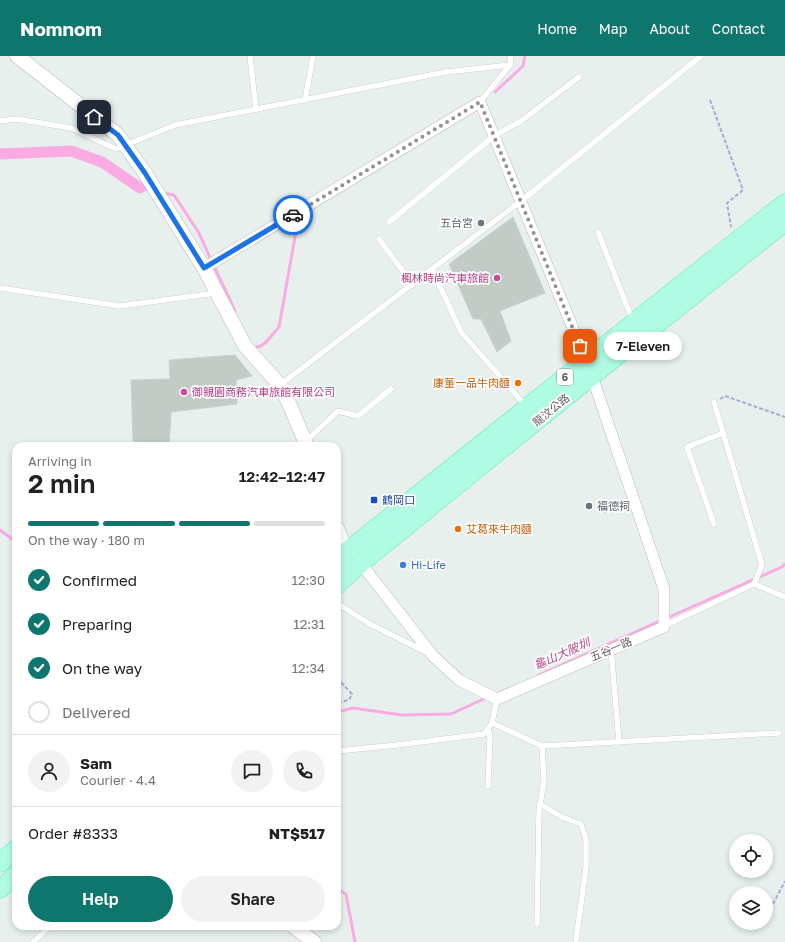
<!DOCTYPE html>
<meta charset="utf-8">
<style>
body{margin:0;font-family:"Golos Text","Noto Sans TC",sans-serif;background:#f2f2f2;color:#202124;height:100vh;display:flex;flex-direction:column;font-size:15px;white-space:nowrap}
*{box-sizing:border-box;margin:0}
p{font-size:13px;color:#757577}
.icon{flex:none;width:22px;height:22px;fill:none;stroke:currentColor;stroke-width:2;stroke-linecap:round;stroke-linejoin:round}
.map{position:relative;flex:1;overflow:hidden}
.details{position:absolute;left:12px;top:386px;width:329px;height:488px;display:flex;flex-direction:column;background:#fff;border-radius:12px;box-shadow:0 2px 6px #0003}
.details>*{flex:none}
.buttons{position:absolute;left:729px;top:778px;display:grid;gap:8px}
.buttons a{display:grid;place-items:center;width:44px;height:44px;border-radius:50%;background:#fff;box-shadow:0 2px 6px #0003;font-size:20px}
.pin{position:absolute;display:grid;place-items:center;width:34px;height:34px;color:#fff;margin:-17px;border-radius:8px;box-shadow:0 2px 6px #0006}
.courier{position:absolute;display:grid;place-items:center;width:40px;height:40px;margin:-20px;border:3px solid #1a73e8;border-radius:50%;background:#fff;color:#222;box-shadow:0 1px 5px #0007}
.bubble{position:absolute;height:28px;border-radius:14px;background:#fff;box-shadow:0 2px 6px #0003;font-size:13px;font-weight:600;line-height:28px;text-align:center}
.overview em{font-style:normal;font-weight:600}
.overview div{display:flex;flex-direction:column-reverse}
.overview{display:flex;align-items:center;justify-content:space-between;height:68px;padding:0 16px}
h1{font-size:26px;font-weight:600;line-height:30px}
.bar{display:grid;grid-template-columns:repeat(4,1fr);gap:6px 4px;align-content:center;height:48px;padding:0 16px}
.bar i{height:5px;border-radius:3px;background:#e0e0e0}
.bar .on{background:#0f766e}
.bar p{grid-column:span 4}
.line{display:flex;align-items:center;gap:10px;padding:0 16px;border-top:1px solid #e0e0e0}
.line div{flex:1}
.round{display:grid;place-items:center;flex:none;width:42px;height:42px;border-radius:21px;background:#f2f2f2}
ol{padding:0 16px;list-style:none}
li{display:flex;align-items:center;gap:12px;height:44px}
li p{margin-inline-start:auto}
li .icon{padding:4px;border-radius:50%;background:#0f766e;color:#fff;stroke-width:4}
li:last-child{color:#757577}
li i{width:22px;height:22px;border:2px solid #e0e0e0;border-radius:50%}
.cta{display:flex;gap:8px;margin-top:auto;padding:8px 16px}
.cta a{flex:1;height:46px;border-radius:24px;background:#0f766e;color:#fff;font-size:16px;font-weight:600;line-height:46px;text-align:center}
.cta a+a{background:#f2f2f2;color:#202124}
header{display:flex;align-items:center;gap:24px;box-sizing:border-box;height:56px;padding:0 20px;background:#0f766e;color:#fff}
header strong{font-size:19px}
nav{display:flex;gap:22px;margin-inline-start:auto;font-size:14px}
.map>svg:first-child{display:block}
</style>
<header>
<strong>Nomnom</strong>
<nav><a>Home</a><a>Map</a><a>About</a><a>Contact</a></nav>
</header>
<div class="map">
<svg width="785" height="886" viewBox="0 0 785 886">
<rect width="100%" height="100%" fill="#e7f0ec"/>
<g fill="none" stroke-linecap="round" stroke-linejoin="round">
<!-- stream -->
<g stroke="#fbabe4" stroke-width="3">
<polyline points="495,36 523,10 525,0"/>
<polyline points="140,132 150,134"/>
<polyline points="163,137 174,139 199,177 211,204"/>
<polyline points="214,210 235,255"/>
<polyline points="253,292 261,290 266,286 279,271 298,164"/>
<polyline points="0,474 16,486"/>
<polyline points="667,562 782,511 785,508"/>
<polyline points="539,619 662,564"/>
<polyline points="337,656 353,652 402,659 451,658 488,641"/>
<polyline points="337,833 346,838 355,886"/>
</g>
<!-- canal -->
<polyline stroke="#fbabe4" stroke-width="11" points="0,98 71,95 102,106 140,132"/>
</g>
<!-- building -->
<g fill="#c3cbc7" stroke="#c5d4cd">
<polygon points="513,161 545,237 500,255 511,285 497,296 481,263 473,263 449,208"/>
<polygon points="235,299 252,320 236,324 237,348 171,356 169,390 155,390 133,385 131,324 170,323 169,304"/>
</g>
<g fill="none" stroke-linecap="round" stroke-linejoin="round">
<!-- service casing -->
<g stroke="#bdb7ba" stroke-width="6">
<g id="service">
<polyline points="250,0 256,54"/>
<polyline points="305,44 313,0"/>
<polyline points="480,46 510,9 511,0"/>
<polyline points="0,65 17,63 71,72 116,93 175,69 446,16 510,9"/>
<polyline points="389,166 494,80 521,65 579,21"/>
<polyline points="598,176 632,263"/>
<polyline points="379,183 413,229"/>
<polyline points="432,213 461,276 526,350"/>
<polyline points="0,232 120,250 216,237"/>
<polyline points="280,329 521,145 701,0"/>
<polyline points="306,385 338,355 358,360 391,333"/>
<polyline points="714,468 687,391 723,377"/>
<polyline points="754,528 785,541"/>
<polyline points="337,547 368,567 428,597"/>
<polyline points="664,570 754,528 762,509 714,346"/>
<polyline points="611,593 619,686"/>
<polyline points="497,643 492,667 542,690 779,677"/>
<polyline points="337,695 397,689 484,678 492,667"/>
<polyline points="488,730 490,682 488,672"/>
<polyline points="540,748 562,761 581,768 586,783 586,812 576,884"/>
<polyline points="537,868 539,756 544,724 542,690"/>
<polyline points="33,886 50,870"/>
</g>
</g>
<!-- minor casing -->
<g stroke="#bdb7ba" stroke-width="12">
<g id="minor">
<polyline points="204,212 480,46 586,304"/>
<polyline points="361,507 366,514 433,600 459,624 497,643 664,571 664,533 592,320"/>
</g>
</g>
<!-- tertiary casing -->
<g stroke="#bdb7ba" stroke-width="15">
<g id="tertiary">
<polyline points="17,0 118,79 145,117 204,212 245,290 280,329 288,345 307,390"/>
<polyline points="337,472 346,496"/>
<polyline points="293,870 314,886"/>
</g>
</g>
<!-- primary casing -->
<g stroke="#64ebb1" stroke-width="19">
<g id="primary">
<path d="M337,505L346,496C492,380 638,262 785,147"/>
<polyline points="337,529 361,507 592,320 785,166"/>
<polyline points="0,807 16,793"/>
<polyline points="0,833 16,819"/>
</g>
</g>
<!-- path -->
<g stroke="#ada8d7" stroke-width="2" stroke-dasharray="4 2" stroke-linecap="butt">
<polyline points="710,44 743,134 727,147 731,171"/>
<polyline points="720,343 725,340 785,361"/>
<path d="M598,455C608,456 617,457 625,450"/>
<polyline points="337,622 352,638 349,644 337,647"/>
<polyline points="773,848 785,825"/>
</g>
<!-- service -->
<use href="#service" stroke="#fff" stroke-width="5.5"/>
<!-- minor -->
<use href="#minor" stroke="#fff" stroke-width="11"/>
<!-- tertiary -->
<use href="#tertiary" stroke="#fff" stroke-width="14"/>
<!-- primary -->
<use href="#primary" stroke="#b0fbe4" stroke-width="18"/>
</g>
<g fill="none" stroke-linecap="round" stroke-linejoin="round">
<!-- done -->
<polyline stroke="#939193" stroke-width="4" stroke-dasharray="0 7.2" points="293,159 480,46 580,290"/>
<!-- route -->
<polyline stroke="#1a73e8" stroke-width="5" points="94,61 118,79 145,117 204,212 293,159"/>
</g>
<!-- markers -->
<g fill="#6b7280" stroke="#fff" stroke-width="1.5">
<circle cx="481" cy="167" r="4"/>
<circle cx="589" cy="450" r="4"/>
</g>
<g fill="#d1479c" stroke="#fff" stroke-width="1.5">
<circle cx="497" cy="222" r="4"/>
<circle cx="184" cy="336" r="4"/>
</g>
<g fill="#e8710a" stroke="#fff" stroke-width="1.5">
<circle cx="518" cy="327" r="4"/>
<circle cx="458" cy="473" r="4"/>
</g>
<rect fill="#1a4fb4" stroke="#fff" stroke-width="1.5" x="370" y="440" width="8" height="8" rx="2"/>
<circle fill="#3f7fe0" stroke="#fff" stroke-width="1.5" cx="403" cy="509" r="4"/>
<g text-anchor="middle" stroke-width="3.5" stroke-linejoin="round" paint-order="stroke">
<!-- shield labels -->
<rect fill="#fff" stroke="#948e92" stroke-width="1" x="557" y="313" width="16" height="16" rx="3"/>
<g font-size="10" font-weight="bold" fill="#665e63">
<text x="565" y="325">6</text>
</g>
<!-- worship labels -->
<g font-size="11" fill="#5b616d" stroke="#fff" text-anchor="end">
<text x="473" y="171">五台宮</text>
<text x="597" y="454" text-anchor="start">福德祠</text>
</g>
<!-- hotel labels -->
<g font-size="11" fill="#b23c85" stroke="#fff" text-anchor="end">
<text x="489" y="226">楓林時尚汽車旅館</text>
<text x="192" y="340" text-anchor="start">御親園商務汽車旅館有限公司</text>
</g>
<!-- food labels -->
<g font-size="11" fill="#c56008" stroke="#fff" text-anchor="end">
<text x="510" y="331">康董一品牛肉麵</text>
<text x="466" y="477" text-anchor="start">艾葛來牛肉麵</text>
</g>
<!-- street labels -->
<g font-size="11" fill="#665e63" stroke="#fff">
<text transform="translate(551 354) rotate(-39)" y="4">龍汶公路</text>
<text transform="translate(611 593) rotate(-23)" y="4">五谷一路</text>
</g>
<!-- transit labels -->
<g font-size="11" fill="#164399" stroke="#fff" text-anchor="start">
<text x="382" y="448">鶴岡口</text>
</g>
<!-- shop labels -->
<g font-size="11" fill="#366cbe" stroke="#fff" text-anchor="start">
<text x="411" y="513">Hi-Life</text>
</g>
<!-- water labels -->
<g font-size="12" font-style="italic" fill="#b64b8f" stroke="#fff">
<text transform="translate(562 598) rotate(-24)" y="4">龜山大陂圳</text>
</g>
</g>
</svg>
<div class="buttons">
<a><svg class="icon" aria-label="locate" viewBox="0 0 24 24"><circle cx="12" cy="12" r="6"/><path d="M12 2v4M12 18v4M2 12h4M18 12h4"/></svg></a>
<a><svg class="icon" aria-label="layers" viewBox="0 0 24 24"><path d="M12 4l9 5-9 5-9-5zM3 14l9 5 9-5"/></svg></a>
</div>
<div class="pin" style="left:580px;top:290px;background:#ea580c"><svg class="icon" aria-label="bag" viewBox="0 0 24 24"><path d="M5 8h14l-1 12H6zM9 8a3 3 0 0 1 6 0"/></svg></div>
<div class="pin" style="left:94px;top:61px;background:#1f2937"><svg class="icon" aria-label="home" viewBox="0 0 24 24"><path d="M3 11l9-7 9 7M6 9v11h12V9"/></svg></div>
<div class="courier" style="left:293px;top:159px"><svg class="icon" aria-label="car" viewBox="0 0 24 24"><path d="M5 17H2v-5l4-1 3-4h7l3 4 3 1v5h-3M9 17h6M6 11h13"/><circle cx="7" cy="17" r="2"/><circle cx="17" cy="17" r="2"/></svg></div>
<div class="bubble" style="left:604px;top:276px;width:78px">7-Eleven</div>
<section class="details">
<div class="overview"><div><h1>2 min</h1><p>Arriving in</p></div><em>12:42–12:47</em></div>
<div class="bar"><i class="on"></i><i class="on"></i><i class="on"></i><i></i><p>On the way · 180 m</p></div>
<ol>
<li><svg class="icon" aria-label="check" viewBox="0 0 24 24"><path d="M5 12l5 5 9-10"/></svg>Confirmed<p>12:30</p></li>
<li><svg class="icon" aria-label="check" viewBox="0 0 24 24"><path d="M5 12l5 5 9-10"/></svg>Preparing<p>12:31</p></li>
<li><svg class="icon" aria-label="check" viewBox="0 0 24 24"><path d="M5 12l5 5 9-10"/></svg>On the way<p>12:34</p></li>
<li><i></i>Delivered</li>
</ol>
<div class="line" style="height:72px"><a class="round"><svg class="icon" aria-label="person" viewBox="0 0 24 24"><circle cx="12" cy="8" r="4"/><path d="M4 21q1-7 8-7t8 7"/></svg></a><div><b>Sam</b><p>Courier · 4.4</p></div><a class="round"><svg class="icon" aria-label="chat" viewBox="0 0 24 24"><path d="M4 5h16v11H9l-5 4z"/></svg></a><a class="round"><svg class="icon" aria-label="phone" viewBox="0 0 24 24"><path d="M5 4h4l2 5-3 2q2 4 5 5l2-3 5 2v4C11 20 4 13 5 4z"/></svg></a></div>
<div class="line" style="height:52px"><div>Order #8333</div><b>NT$517</b></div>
<div class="cta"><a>Help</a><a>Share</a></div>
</section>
</div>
